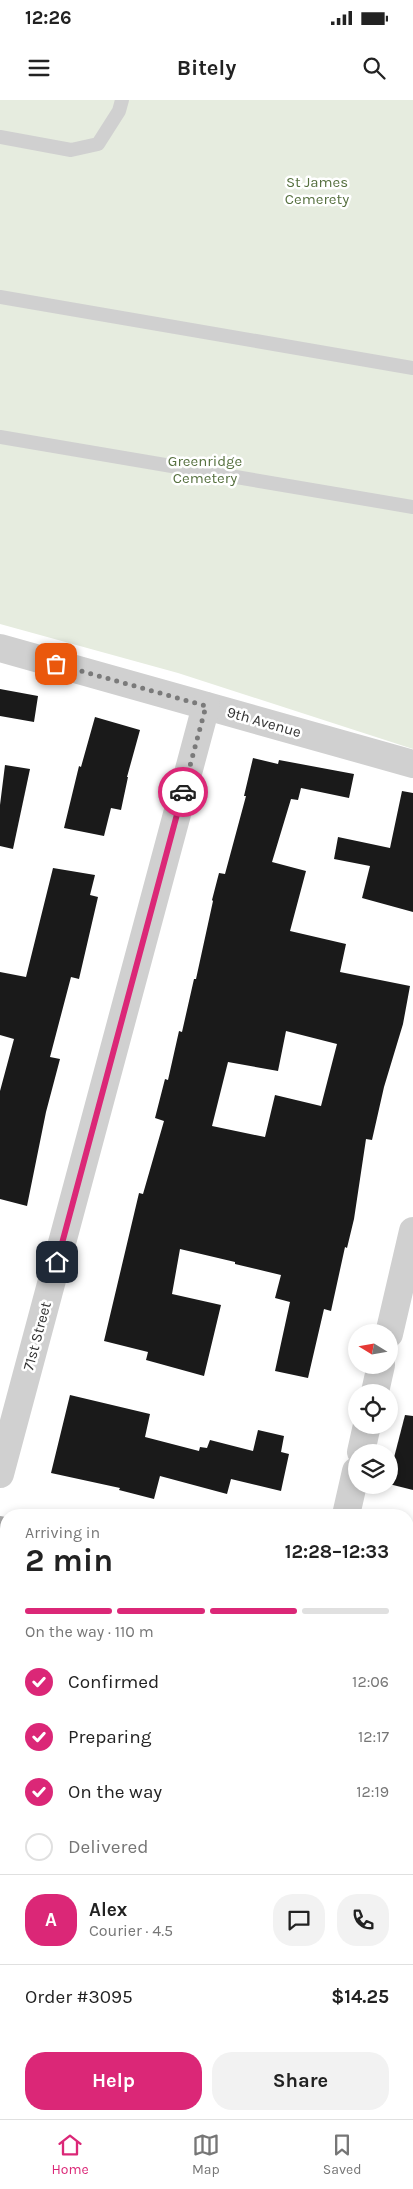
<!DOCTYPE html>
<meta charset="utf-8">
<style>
body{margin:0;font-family:Karla,sans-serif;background:#f2f2f2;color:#222;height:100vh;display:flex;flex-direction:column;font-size:19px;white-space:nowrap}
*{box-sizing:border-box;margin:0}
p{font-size:16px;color:#767676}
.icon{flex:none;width:28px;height:28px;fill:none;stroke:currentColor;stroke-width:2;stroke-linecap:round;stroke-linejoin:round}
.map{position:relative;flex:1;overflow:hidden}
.side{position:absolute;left:0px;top:1409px;width:414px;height:611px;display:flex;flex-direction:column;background:#fff;border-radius:20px 20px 0 0;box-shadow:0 2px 8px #0003}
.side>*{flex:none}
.needle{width:32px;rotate:281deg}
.controls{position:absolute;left:348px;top:1224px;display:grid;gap:10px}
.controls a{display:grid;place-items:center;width:50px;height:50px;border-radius:50%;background:#fff;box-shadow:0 2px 8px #0003;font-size:25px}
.pin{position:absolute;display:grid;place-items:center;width:42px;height:42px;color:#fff;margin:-21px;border-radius:10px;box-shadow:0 2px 8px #0006}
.courier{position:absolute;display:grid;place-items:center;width:50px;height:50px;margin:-25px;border:4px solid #db2777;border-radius:50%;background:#fff;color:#222;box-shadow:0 1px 6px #0007}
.summary em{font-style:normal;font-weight:700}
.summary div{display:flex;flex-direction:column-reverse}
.summary{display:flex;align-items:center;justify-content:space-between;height:85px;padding:0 25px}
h1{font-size:32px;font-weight:700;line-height:38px}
.bar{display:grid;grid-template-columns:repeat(4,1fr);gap:8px 5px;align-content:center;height:60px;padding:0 25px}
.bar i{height:6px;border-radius:4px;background:#e0e0e0}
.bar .current{background:#db2777}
.bar p{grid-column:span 4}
.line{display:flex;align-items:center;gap:12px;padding:0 25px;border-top:1px solid #e0e0e0}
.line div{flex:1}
.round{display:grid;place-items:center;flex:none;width:52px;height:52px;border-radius:20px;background:#f2f2f2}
ol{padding:0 25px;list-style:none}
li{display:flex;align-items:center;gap:15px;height:55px}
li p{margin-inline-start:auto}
li .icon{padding:5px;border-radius:50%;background:#db2777;color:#fff;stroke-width:4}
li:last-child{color:#767676}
li i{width:28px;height:28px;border:2px solid #e0e0e0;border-radius:50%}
.primary-button{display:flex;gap:10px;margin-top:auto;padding:10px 25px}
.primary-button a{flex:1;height:58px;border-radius:20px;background:#db2777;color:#fff;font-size:20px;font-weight:700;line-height:58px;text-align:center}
.primary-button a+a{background:#f2f2f2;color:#222}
.status{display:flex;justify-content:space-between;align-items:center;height:35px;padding:0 25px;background:#fff;direction:ltr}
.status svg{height:14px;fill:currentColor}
header{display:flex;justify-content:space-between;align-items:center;height:65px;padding:0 25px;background:#fff;font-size:22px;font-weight:700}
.tabs{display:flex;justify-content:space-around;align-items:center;height:70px;border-top:1px solid #e0e0e0;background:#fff;font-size:14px;color:#767676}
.tabs a{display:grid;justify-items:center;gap:2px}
.tabs .current{color:#db2777}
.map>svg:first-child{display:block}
</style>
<div class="status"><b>12:26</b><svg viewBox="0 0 49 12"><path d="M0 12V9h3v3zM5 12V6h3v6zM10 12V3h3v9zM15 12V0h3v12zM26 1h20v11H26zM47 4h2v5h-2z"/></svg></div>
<header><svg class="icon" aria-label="menu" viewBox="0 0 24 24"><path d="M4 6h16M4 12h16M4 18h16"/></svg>Bitely<svg class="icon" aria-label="search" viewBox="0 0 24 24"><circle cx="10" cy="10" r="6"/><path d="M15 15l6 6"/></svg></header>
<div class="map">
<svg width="413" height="2019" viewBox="0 0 413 2019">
<rect width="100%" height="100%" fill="#fff"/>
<!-- green -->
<polygon fill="#e6ecdf" points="0,0 413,0 413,649 178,573 0,524"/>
<!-- building -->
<g fill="#1a1a1a" fill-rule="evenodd">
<polygon points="0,589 38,596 34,622 0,616"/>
<polygon points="95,617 140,630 127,677 128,677 121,710 111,708 104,736 64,728 79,666 81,667"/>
<path d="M253,658L278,664L279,660L354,674L349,698L301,688L298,700L291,699L272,762L306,771L290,831L346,844L340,872L410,886L403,924L384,987L372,1040L366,1039L354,1119L347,1148L345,1147L331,1211L324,1209L308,1278L275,1271L290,1202L275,1198L281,1175L235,1164V1162L180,1149L172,1194L221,1205L204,1276L146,1260L148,1252L104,1241L139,1093L143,1094L164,1021L155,1018L165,979L168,980L179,931L182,932L194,879H196L213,801L212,800L219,773L225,774L246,696H244ZM286,931L337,944L321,1006L275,995L265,1037L212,1026L228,962L278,971Z"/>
<polygon points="5,665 30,669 13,749 0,746 0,705"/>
<polygon points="402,691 413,693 413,812 362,798 370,766 334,759 338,737 390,748"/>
<polygon points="53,768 95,775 90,795 98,797 79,879 71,877 50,957 60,959 46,1012 27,1106 0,1099 0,991 14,939 0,935 0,872 26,877"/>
<polygon points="70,1295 150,1314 145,1337 199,1351 200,1347 207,1348 210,1340 253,1351 258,1330 284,1336 281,1352 289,1354 281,1391 231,1379 227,1394 160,1376 154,1399 119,1390 120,1388 51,1373"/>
<polygon points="405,1315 413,1316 413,1390 389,1384 389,1377"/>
</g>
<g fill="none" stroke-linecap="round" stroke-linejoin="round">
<!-- service -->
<g stroke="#d0d0d0" stroke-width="14">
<polyline points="0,37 71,50 98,44 119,11 122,0"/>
<polyline points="0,197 413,268"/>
<polyline points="0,337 413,407"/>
<polyline points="0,1910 6,1908"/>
</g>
<!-- minor -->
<g stroke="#d0d0d0" stroke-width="28">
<polyline points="0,548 413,664"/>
<polyline points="389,1234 413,1131"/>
<polyline points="375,1292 381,1265"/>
<polyline points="361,1352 367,1325"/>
<polyline points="0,1374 206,606"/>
<polyline points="346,1415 356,1371"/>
<polyline points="408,1442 413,1442"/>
</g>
<!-- primary -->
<g stroke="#ababab" stroke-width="28">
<polyline points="0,1430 6,1433"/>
<polyline points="408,1641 413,1644"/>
</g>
<!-- rail -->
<g stroke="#888" stroke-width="4" stroke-dasharray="5 4" stroke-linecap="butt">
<polyline points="408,1522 413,1522"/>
<polyline points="0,1527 6,1527"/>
<polyline points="408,1542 413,1542"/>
<polyline points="0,1546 6,1546"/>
</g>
</g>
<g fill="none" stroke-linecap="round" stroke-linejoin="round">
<!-- done -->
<polyline stroke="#7a7a7a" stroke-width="5" stroke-dasharray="0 9" points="56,564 206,606 183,692"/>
<!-- route -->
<polyline stroke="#db2777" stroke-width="6" points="57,1162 183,692"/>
</g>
<g text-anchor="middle" stroke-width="5" stroke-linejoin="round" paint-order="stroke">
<!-- park labels -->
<g font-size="15" fill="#56703f" stroke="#fff">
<text x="317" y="87">St James<tspan x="317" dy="17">Cemerety</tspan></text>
<text x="205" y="366">Greenridge<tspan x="205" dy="17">Cemetery</tspan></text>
</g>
<!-- street labels -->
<g font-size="15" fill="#333" stroke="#fff">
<text transform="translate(264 622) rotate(16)" y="5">9th Avenue</text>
<text transform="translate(37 1236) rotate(-75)" y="5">71st Street</text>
</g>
</g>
</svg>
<div class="controls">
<a><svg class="needle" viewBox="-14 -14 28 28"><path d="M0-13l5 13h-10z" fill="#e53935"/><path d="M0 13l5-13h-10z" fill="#767676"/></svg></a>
<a><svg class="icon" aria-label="locate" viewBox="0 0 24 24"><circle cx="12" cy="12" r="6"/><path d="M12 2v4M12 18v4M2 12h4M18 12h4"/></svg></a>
<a><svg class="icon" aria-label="layers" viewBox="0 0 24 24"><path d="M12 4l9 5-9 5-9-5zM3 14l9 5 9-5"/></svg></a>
</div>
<div class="pin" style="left:56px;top:564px;background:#ea580c"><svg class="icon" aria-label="bag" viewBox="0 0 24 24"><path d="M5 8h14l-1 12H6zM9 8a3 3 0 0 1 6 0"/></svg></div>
<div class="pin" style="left:57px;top:1162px;background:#1f2937"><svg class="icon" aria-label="home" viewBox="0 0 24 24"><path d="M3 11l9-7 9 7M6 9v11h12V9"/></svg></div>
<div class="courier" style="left:183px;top:692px"><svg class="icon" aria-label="car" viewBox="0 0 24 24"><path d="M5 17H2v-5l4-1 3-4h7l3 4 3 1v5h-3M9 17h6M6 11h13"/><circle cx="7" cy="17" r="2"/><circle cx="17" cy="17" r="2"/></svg></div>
<section class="side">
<div class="summary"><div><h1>2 min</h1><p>Arriving in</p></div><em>12:28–12:33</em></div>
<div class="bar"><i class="current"></i><i class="current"></i><i class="current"></i><i></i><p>On the way · 110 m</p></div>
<ol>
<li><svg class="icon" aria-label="check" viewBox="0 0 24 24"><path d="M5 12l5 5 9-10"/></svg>Confirmed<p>12:06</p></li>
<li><svg class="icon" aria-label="check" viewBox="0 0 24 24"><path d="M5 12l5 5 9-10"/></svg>Preparing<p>12:17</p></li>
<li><svg class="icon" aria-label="check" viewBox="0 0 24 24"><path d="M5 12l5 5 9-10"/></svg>On the way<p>12:19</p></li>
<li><i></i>Delivered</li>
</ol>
<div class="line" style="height:90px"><b class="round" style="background:#db2777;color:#fff">A</b><div><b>Alex</b><p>Courier · 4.5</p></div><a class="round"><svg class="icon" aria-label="chat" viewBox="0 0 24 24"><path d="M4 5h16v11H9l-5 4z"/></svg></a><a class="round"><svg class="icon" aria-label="phone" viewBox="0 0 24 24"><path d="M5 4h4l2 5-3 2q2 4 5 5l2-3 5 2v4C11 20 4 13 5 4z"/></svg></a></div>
<div class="line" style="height:65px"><div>Order #3095</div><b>$14.25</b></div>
<div class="primary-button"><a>Help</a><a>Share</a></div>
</section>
</div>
<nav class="tabs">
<a class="current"><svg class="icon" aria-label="home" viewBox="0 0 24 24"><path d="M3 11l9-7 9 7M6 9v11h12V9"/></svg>Home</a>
<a><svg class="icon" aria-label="map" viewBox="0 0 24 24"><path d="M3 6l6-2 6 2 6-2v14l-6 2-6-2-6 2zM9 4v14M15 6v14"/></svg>Map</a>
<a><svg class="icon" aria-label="saved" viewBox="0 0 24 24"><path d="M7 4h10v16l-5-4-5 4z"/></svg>Saved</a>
</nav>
